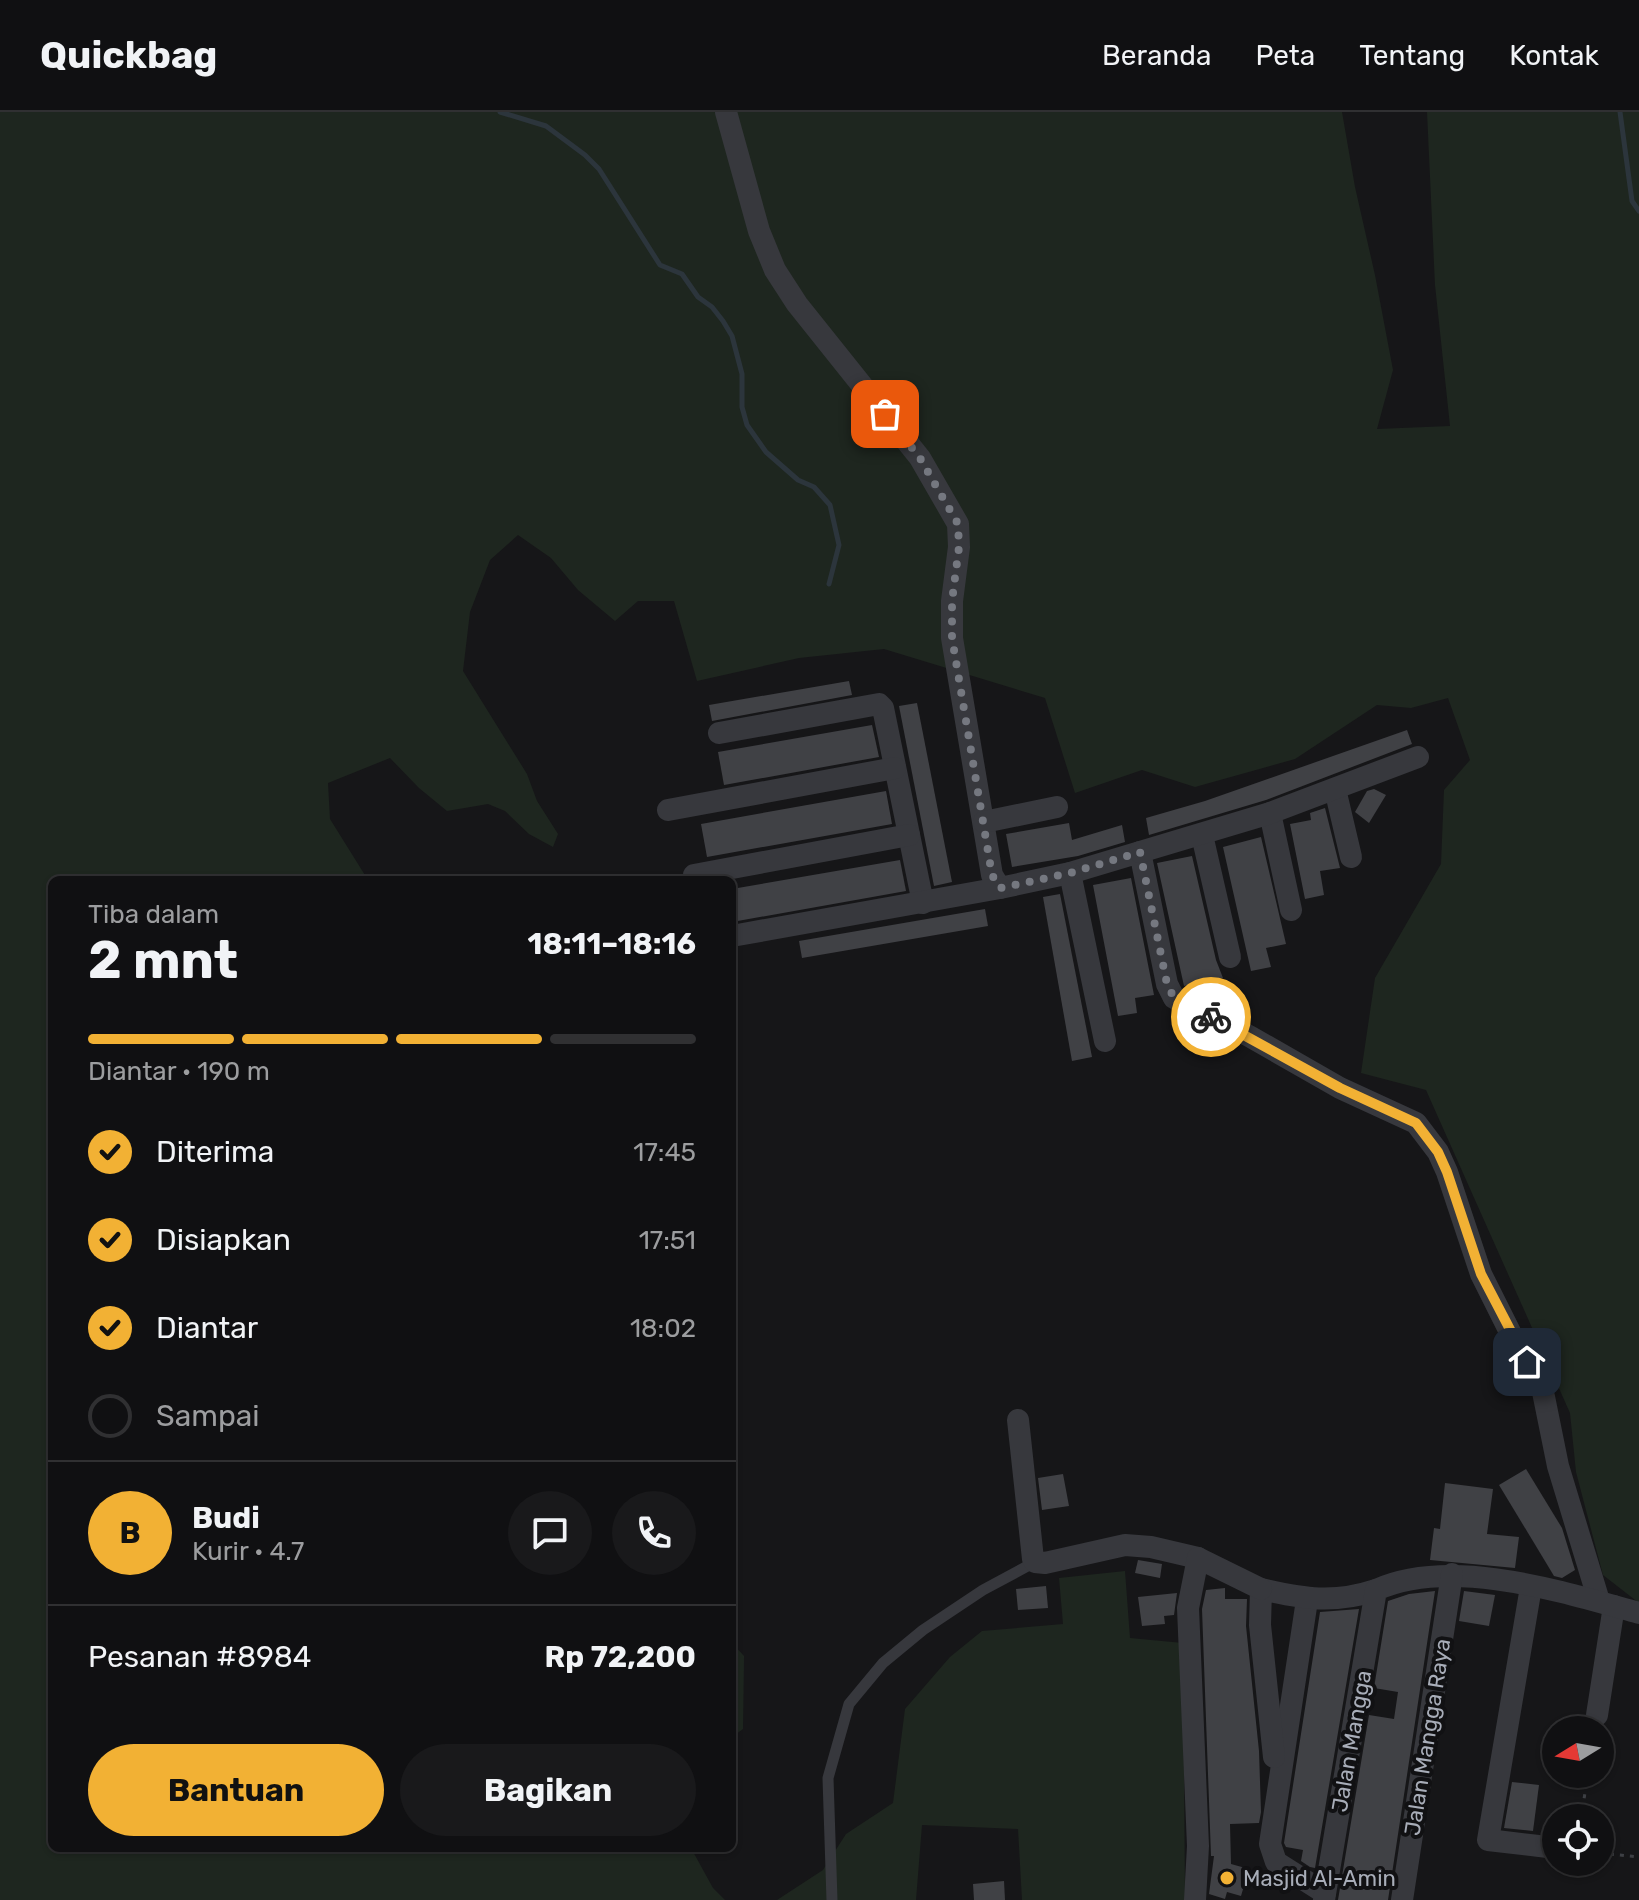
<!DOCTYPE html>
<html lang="id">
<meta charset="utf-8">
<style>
body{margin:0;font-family:Rubik,sans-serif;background:#19191b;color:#f1f3f6;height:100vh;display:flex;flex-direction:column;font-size:30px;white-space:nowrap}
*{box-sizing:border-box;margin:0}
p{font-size:26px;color:#9c9d9f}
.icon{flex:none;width:44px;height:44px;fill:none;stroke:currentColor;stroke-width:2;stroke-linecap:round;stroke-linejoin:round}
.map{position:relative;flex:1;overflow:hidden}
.drawer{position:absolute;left:48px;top:764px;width:688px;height:976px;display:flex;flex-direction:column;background:#101012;border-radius:12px;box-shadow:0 2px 6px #0004,0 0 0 2px #303032}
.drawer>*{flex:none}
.needle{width:52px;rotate:259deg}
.buttons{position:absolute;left:1542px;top:1604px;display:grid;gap:16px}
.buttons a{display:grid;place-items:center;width:72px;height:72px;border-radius:50%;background:#101012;box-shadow:0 2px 6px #0004,0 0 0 2px #303032;font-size:40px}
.pin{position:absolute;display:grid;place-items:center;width:68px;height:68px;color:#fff;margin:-34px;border-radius:16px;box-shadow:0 4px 12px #0006}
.courier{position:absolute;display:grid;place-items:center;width:80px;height:80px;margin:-40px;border:6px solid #f2b134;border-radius:50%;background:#fff;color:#222;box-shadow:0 2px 10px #0007}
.headline em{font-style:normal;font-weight:700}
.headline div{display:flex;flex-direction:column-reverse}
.headline{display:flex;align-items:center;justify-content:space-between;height:136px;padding:0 40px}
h1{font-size:52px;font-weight:700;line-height:60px}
.bar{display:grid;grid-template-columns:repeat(4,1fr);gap:12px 8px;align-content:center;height:96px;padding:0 40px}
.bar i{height:10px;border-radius:6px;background:#303032}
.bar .active{background:#f2b134}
.bar p{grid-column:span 4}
.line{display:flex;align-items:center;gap:20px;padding:0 40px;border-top:2px solid #303032}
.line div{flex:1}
.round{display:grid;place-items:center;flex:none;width:84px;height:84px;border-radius:42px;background:#19191b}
ol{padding:0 40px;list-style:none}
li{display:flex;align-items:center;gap:24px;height:88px}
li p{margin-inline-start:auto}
li .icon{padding:8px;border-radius:50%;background:#f2b134;color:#111;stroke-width:4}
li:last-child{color:#9c9d9f}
li i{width:44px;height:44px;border:4px solid #303032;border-radius:50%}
.button{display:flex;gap:16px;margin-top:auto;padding:16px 40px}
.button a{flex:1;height:92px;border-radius:48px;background:#f2b134;color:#111;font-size:32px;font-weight:700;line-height:92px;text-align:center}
.button a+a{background:#19191b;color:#f1f3f6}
header{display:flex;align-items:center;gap:48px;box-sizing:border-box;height:112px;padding:0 40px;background:#101012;border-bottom:2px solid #303032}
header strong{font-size:38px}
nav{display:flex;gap:44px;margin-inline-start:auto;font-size:28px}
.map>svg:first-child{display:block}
</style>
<header>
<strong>Quickbag</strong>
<nav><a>Beranda</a><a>Peta</a><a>Tentang</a><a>Kontak</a></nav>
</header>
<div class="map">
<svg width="1639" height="1788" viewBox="0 0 1639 1788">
<rect width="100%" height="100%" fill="#161618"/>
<!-- green -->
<g fill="#1e261f">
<polygon points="0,0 1342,0 1355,75 1375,163 1393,258 1377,317 1450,314 1435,173 1427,0 1639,0 1639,1491 1603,1463 1576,1360 1570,1301 1426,978 1361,961 1375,866 1441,752 1444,678 1470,648 1448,586 1411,596 1377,593 1295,647 1195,675 1142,658 1075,681 1045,586 884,537 799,546 697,569 674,489 638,489 615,509 578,478 551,446 518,423 490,448 470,500 463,559 527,662 537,689 558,722 553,735 529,722 505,699 488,692 447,699 419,676 390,646 328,671 330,707 368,768 52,768 52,1736 691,1736 713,1776 725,1788 0,1788"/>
<polygon points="1125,1459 1130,1526 1183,1531 1185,1788 1022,1788 1018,1717 922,1713 916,1788 777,1788 823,1758 846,1722 893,1691 905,1597 950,1545 982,1519 1063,1512 1059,1466"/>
<polygon points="732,1531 744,1544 743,1617 732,1625"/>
</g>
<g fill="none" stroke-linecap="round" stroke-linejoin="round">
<!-- stream -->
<g stroke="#2c353c" stroke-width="5">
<polyline points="500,0 546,14 585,43 599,57 660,153 682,162 698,185 712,195 723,209 732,224 742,262 742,295 747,313 766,340 798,368 814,375 830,393 839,433 829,472"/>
<polyline points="1620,0 1632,89 1639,99"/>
</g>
</g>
<!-- building -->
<g fill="#404145">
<polygon points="849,569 852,583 712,609 709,593"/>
<polygon points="917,591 952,770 934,774 899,594"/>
<polygon points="872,613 879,645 724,673 718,640"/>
<polygon points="1407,618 1412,632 1266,688 1149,723 1146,706 1205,689"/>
<polygon points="1374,677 1386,683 1369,711 1355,700 1367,679"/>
<polygon points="886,679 892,712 707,745 701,712"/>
<polygon points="1325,696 1340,756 1320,759 1324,783 1305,787 1290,712 1311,708 1310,701"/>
<polygon points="1069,711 1072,728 1122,713 1125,730 1078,744 1012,755 1006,722"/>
<polygon points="1261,725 1286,832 1266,836 1271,855 1251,859 1223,735"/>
<polygon points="1192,744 1216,848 1223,866 1184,874 1157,751"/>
<polygon points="900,748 906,779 732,810 732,777"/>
<polygon points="1131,766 1154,883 1135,886 1137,901 1118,904 1093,773"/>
<polygon points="1060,782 1092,945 1072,949 1043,785"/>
<polygon points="985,797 988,814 802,846 799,829"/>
<polygon points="1526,1357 1562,1416 1575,1458 1562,1466 1554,1464 1499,1373"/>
<polygon points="1063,1362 1069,1394 1042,1398 1038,1366"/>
<polygon points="1445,1371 1493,1377 1487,1422 1519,1425 1515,1456 1430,1448 1434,1416 1440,1417"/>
<polygon points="1138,1448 1162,1452 1160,1466 1135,1461"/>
<polygon points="1046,1474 1048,1496 1018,1498 1016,1477"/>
<polygon points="1225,1476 1225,1487 1247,1487 1246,1514 1259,1639 1261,1700 1259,1711 1230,1712 1231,1752 1249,1757 1241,1784 1227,1780 1225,1787 1209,1782 1214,1744 1211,1744 1202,1497 1206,1478"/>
<polygon points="1435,1479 1388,1788 1338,1788 1369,1603 1394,1607 1398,1580 1374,1576 1388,1489 1409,1482"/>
<polygon points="1464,1479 1495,1483 1489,1514 1459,1509"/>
<polygon points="1177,1481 1174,1503 1164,1504 1165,1512 1142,1514 1138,1485"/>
<polygon points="1359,1497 1315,1756 1310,1755 1301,1749 1303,1738 1286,1735 1284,1731 1320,1500"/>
<polygon points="1512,1670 1539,1673 1533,1719 1504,1716"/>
<polygon points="1004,1769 1005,1788 974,1788 973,1772"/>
</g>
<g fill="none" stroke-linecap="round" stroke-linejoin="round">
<!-- path -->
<g stroke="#3d3f44" stroke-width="3" stroke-dasharray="4 6" stroke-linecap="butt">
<polyline points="1581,1706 1588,1662"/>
<polyline points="1600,1741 1639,1745"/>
</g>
<!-- service -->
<polyline stroke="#37383d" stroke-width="11" points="832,1788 828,1666 849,1592 883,1551 923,1518 983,1478 1035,1450"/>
<!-- minor -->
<g stroke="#37383d" stroke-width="22">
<polyline points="726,0 759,119 775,158 797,192 920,346 958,412 959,435 952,489 952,526 992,763 1000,776 1070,761 1140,740 1167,872 1174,886 1249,924 1340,976 1416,1011 1438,1040 1447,1060 1481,1162 1512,1224 1542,1275 1558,1354 1599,1489"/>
<polyline points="719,621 879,592 883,596 923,791"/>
<polyline points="1335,677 1351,745"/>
<polyline points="668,698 895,656"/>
<polyline points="1270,701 1291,798"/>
<polyline points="984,710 1057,695"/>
<polyline points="1202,723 1230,845"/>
<polyline points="1140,740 1270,701 1418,645"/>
<polyline points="1070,761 1105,929"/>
<polyline points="694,763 909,723"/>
<polyline points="732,824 1000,776"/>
<polyline points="1018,1308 1033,1447 1035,1450 1045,1451 1125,1433 1151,1435 1198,1446"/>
<polyline points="1531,1475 1488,1728 1556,1736"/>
<polyline points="1307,1488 1270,1732 1276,1750 1325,1781"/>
<polyline points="1597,1603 1614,1494"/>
<path d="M1274,1645L1260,1513L1261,1477C1305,1487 1333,1492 1376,1478"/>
<polyline points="1195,1788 1198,1734 1188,1496 1198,1446 1261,1477"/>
<path d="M1324,1788L1376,1478C1451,1444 1563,1480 1639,1501"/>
<polyline points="1402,1788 1452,1462"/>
</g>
</g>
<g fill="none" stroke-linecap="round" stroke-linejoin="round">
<!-- done -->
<polyline stroke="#757880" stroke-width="8" stroke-dasharray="0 14.4" points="885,302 920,346 958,412 959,435 952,489 952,526 992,763 1000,776 1070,761 1140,740 1167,872 1174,886 1211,905"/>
<!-- route -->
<polyline stroke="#f2b134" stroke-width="10" points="1211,905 1340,976 1416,1011 1438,1040 1447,1060 1481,1162 1527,1250"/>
</g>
<!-- markers -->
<circle fill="#f2b134" stroke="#111113" stroke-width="3" cx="1227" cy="1766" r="8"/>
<g text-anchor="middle" stroke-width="8" stroke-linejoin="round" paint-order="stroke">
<!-- street labels -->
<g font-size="22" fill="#a8adb8" stroke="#111113">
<text transform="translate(1427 1625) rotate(-81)" y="8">Jalan Mangga Raya</text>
<text transform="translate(1351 1629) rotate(-80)" y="8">Jalan Mangga</text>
</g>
<!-- poi labels -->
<g font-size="22" fill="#a8adb8" stroke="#111113" text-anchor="start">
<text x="1243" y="1774">Masjid Al-Amin</text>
</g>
</g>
</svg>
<div class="buttons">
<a><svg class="needle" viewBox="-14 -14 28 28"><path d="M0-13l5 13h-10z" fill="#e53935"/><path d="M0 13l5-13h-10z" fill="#9c9d9f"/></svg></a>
<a><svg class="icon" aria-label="locate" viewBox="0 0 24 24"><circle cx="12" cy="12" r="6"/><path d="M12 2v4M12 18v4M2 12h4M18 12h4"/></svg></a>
</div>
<div class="pin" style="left:885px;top:302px;background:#ea580c"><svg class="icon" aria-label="bag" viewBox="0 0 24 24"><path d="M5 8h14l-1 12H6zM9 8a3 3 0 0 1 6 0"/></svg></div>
<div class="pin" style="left:1527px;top:1250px;background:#1f2937"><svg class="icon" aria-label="home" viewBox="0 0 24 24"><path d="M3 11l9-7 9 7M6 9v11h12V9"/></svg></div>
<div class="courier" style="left:1211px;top:905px"><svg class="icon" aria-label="bike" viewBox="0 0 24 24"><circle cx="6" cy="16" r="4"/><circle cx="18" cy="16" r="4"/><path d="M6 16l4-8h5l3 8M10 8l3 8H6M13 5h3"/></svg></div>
<section class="drawer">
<div class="headline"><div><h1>2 mnt</h1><p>Tiba dalam</p></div><em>18:11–18:16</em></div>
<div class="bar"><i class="active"></i><i class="active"></i><i class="active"></i><i></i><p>Diantar · 190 m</p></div>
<ol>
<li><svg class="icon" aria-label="check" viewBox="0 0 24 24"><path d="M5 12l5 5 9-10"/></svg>Diterima<p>17:45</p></li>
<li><svg class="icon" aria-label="check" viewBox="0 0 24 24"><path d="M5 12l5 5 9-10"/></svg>Disiapkan<p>17:51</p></li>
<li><svg class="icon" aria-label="check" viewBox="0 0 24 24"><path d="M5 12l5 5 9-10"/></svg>Diantar<p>18:02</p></li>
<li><i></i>Sampai</li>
</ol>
<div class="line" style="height:144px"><b class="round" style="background:#f2b134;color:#111">B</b><div><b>Budi</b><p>Kurir · 4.7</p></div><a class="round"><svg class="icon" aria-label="chat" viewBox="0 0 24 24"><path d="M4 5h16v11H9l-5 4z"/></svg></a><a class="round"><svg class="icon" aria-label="phone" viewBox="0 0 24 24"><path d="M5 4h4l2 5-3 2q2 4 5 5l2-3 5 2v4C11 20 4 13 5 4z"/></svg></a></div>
<div class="line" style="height:104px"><div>Pesanan #8984</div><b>Rp 72,200</b></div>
<div class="button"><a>Bantuan</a><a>Bagikan</a></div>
</section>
</div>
